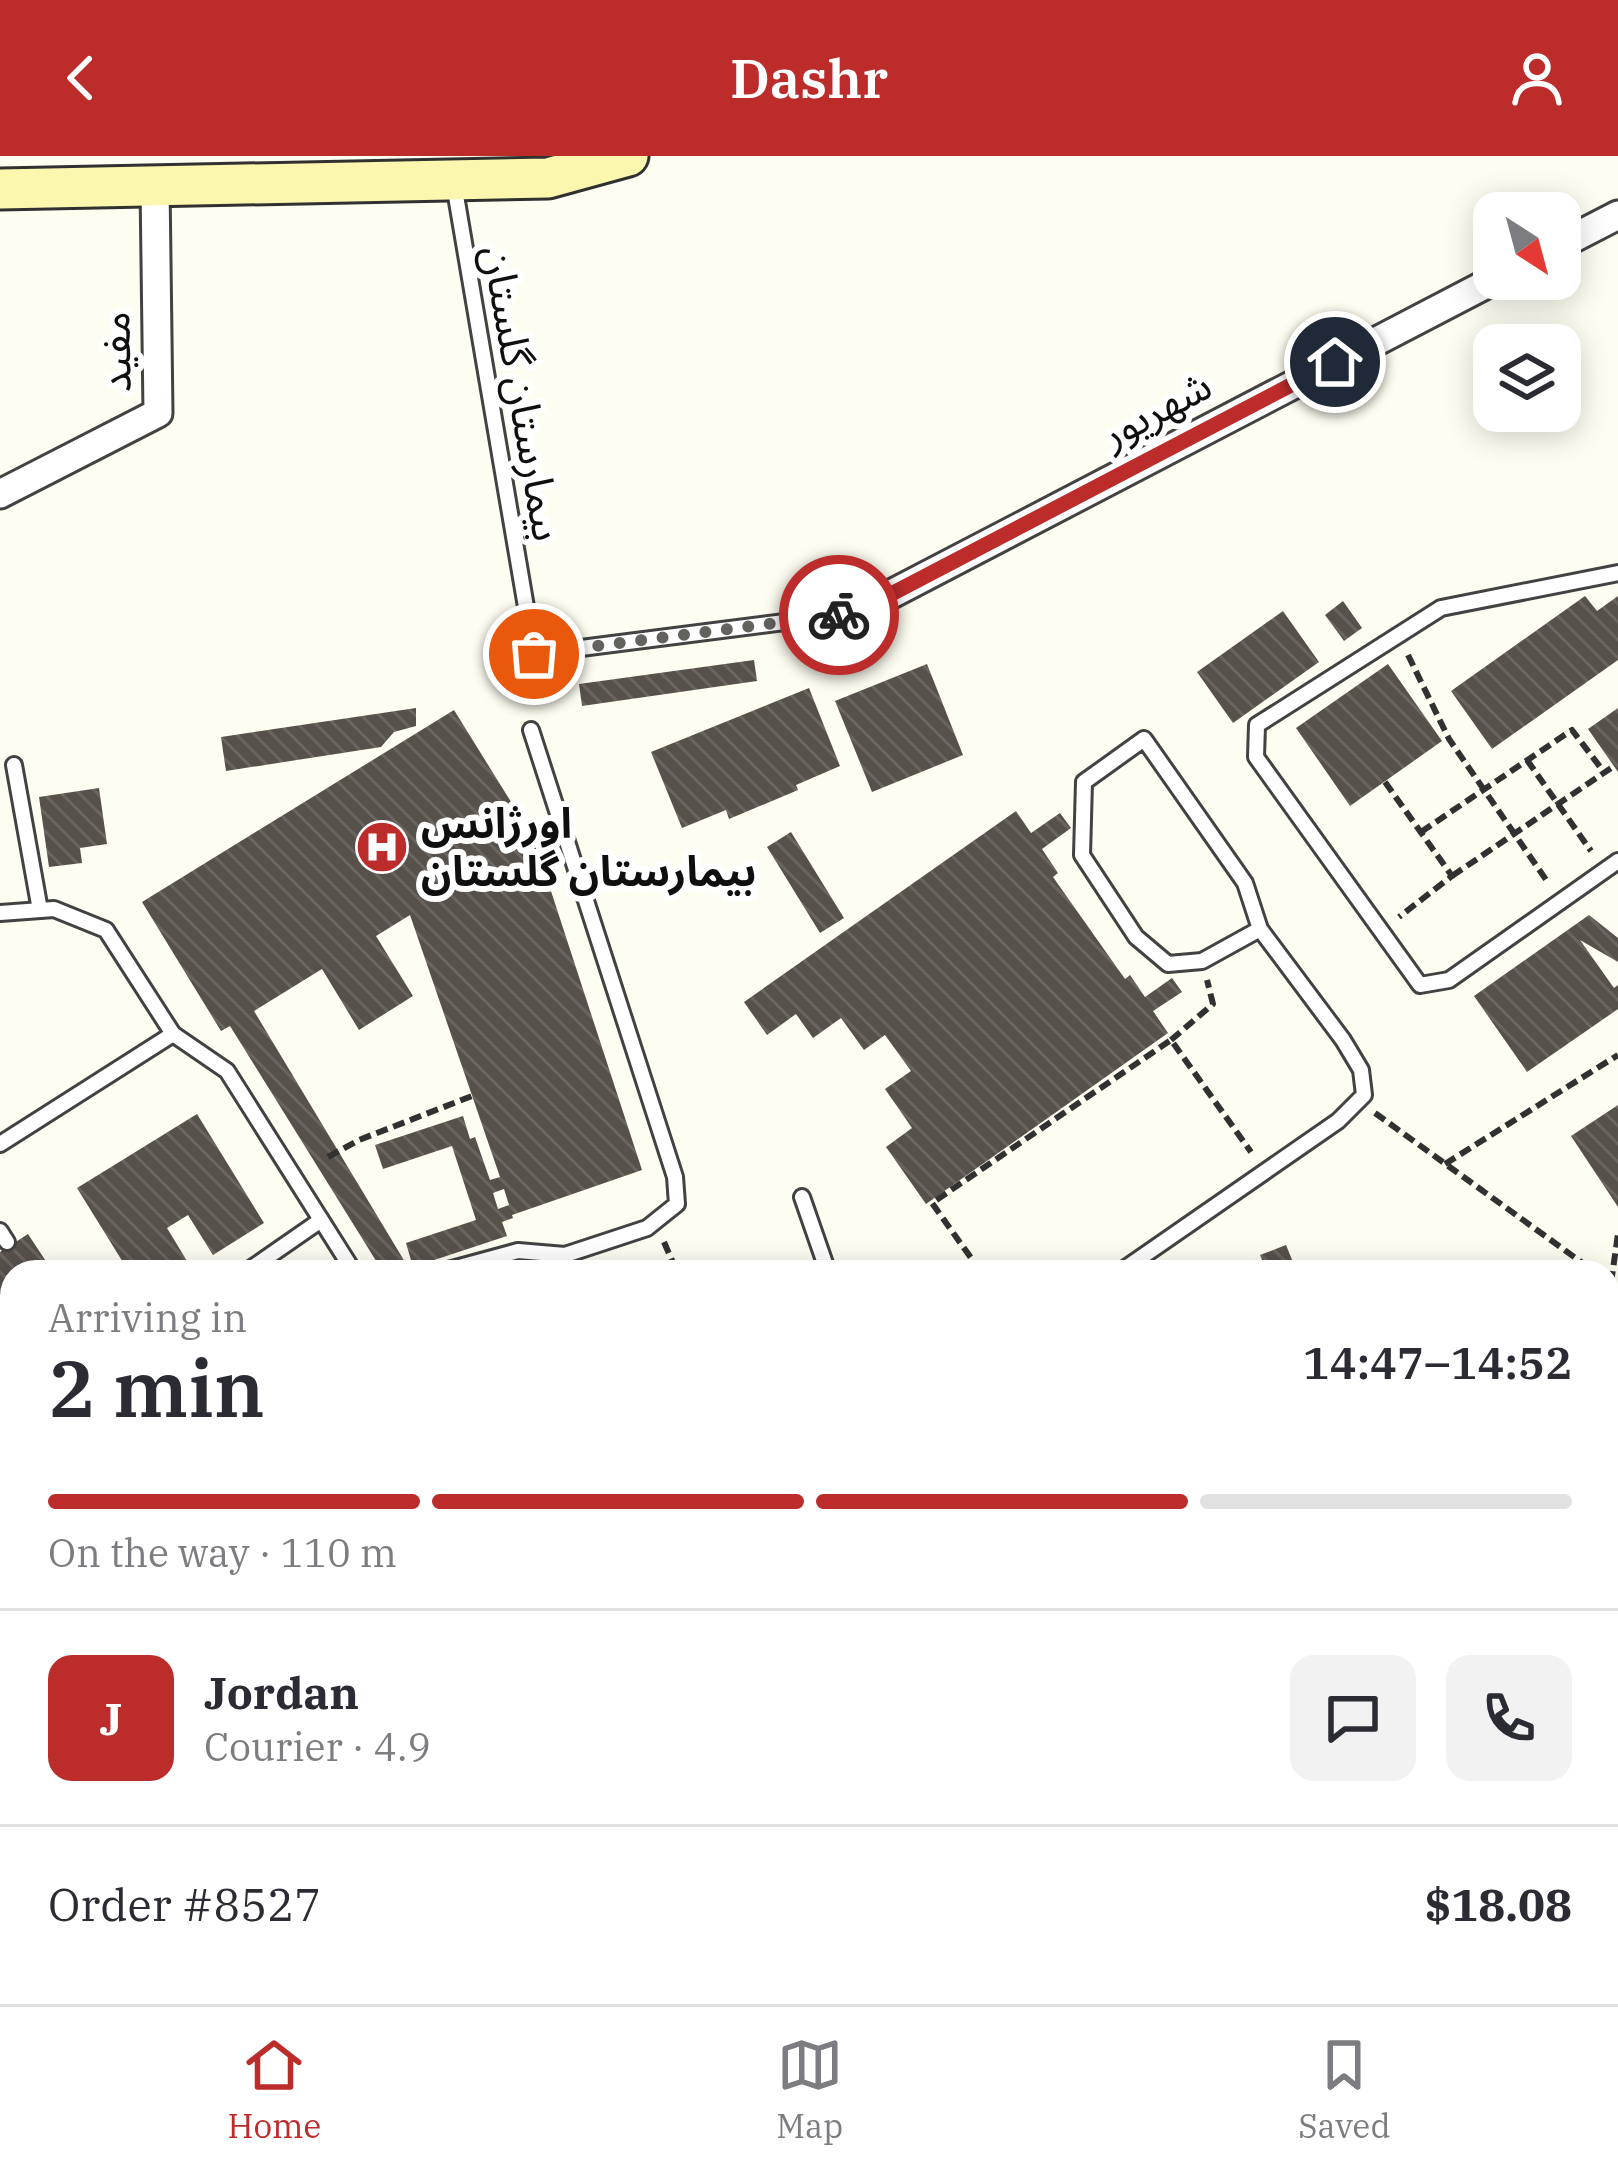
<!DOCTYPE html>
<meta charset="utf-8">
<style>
body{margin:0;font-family:"IBM Plex Serif","Noto Sans Arabic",serif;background:#f2f2f3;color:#2b2b33;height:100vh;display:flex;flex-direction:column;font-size:45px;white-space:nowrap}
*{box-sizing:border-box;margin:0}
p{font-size:39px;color:#7c7c81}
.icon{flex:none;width:66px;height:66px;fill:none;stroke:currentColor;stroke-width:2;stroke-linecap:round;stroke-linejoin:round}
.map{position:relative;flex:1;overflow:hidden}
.drawer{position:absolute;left:0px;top:1104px;width:1620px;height:744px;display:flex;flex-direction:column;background:#fff;border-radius:36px 36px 0 0;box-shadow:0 6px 30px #0003}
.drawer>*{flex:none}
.needle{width:78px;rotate:144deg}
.controls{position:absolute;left:1473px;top:36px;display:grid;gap:24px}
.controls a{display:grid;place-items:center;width:108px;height:108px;border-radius:24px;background:#fff;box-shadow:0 6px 30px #0003;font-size:60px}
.pin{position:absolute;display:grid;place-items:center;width:102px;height:102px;color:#fff;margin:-51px;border:6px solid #fff;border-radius:50%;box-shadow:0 3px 12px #0007}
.courier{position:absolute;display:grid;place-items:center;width:120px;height:120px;margin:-60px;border:9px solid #bb2c2b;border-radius:50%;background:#fff;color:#222;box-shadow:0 3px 15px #0007}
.head em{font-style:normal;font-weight:600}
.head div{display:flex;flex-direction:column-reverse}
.head{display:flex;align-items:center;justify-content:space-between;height:204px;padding:0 48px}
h1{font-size:78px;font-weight:600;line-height:90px}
.bar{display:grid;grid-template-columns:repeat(4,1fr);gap:18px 12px;align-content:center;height:144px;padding:0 48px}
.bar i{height:15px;border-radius:9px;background:#e1e1e2}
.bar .active{background:#bb2c2b}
.bar p{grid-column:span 4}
.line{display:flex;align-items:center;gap:30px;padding:0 48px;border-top:3px solid #e1e1e2}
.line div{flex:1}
.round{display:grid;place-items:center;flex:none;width:126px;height:126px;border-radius:24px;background:#f2f2f3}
header{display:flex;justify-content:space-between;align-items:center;height:156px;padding:0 48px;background:#bb2c2b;color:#fff;font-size:54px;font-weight:600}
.dock{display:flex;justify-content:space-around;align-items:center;height:168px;border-top:3px solid #e1e1e2;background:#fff;font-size:33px;color:#7c7c81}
.dock a{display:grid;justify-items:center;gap:6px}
.dock .active{color:#bb2c2b}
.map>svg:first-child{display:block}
</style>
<header><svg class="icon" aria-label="back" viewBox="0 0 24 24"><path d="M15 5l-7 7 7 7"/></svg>Dashr<svg class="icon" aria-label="person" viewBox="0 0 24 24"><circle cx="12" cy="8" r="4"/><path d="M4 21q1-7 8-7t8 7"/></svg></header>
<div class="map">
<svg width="1618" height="1848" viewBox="0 0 1618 1848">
<defs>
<pattern id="building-back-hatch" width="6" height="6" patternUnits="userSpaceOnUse" patternTransform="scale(3)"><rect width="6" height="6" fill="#57514c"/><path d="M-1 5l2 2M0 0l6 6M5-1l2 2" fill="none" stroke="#6a6561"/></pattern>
</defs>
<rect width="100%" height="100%" fill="#fefdf1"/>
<!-- building -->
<g fill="url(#building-back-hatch)" fill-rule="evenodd">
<polygon points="1585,440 1597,455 1618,440 1618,504 1492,593 1451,535"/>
<polygon points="1343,445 1362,472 1344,485 1325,459"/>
<polygon points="1283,455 1319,506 1233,567 1197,516"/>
<polygon points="754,504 757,525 582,550 579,528"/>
<polygon points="927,508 963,599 872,636 835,545"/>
<polygon points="1388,508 1442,585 1350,650 1296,572"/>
<polygon points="809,532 840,610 796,629 798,634 729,663 726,654 682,672 651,596"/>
<polygon points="416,552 416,570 394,576 381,591 226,615 221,581"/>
<polygon points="1618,552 1618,616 1588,573"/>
<path d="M454,554L534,683L642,1014L512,1059L513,1062L502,1066L507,1080L413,1111L406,1087L476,1064L452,990L383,1013L375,989L463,960L470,983L475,981L490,1024L500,1021L410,759L376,780L413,840L359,874L322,813L254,855L411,1116H383L230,870L221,875L142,746ZM504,1033L509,1049L498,1053L493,1037Z"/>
<polygon points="99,632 107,688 80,692 82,707 49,711 39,641"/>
<polygon points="1016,655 1031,677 1060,657 1071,672 1042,693 1058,717 1053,721 1125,823 1130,819 1145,841 1172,822 1182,836 1153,855 1168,877 926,1048 886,991 912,972 885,933 911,915 885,879 864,894 841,862 813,882 796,858 767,879 744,846"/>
<polygon points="791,676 844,762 820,777 767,691"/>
<polygon points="1589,759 1618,782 1618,806 1580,784 1614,832 1618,829 1618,853 1527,916 1474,840"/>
<polygon points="1618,949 1618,1051 1571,980"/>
<polygon points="197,958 264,1067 213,1099 188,1059 167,1072 187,1105 169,1116 129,1116 77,1032"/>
<polygon points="28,1078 53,1116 12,1116 12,1298 5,1288 0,1291 0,1096"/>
<polygon points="1286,1089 1297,1116 1267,1116 1260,1099"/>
<polygon points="1618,1253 1618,1284 1608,1270 1608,1261"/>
<polygon points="0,1323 12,1342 12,1836 91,1836 72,1848 0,1848"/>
<polygon points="109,1836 142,1836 149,1848 89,1848"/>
<polygon points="271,1836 495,1836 477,1848 279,1848"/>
<polygon points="901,1836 957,1836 935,1848 907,1848"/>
</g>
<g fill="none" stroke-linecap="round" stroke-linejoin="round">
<!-- service casing -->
<g stroke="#424242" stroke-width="20">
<g id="service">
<polyline points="454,28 534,498 855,457"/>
<polyline points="1618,417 1441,452 1257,569 1256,601 1420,829 1449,824 1618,705"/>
<polyline points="14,609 40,754"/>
<polyline points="0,757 54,753 106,774 173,878 227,915 354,1116"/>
<polyline points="0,988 173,878"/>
<polyline points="802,1041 828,1116"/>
<polyline points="0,1075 7,1086"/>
<polyline points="246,1116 321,1064"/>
<polyline points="441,1116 518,1095 565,1099 647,1072 677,1048 675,1021 531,574"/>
<polyline points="1120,1116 1338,965 1364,939 1361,914 1343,884 1260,773 1245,727 1144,583 1084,626 1082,699 1136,781 1168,808 1202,805 1260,773"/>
<polyline points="1608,1379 1618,1372"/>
<polyline points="1608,1813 1618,1811"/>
<polyline points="831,1836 853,1842"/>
<polyline points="962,1836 967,1848"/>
<polyline points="1081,1836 1086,1848"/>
<polyline points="1381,1848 1459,1836"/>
</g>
</g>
<!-- minor casing -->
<g stroke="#424242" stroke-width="33">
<g id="minor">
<polyline points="1560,89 1618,59"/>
<polyline points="0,338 158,257 155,29"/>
<polyline points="855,457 1496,123"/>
</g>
</g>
<!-- secondary casing -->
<g stroke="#313131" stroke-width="45">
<polyline id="secondary" points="0,33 548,22 628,0"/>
</g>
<!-- path -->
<g stroke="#313131" stroke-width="6" stroke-dasharray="12 6" stroke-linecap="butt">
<polyline points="1408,499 1449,583 1549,728"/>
<polyline points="1527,604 1591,695"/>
<polyline points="1385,626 1452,720 1399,761"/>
<polyline points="1421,676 1572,574 1604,616"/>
<polyline points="1452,720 1614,610"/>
<polyline points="1171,884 1213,848 1207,824"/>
<polyline points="1375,957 1595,1116"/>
<polyline points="328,1001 359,984 472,940"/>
<polyline points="1445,1008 1618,899"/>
<polyline points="664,1086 677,1116"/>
<polyline points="981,1116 932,1047 1171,884 1251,996"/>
<polyline points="1608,1125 1611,1127 1614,1202 1608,1222"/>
<polyline points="1611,1127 1618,1078"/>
<polyline points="1608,1292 1618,1306"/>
<polyline points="247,1836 255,1848"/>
<polyline points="749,1836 754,1848"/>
<polyline points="180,1848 199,1836"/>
<polyline points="489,1848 508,1836"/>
</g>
<!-- service -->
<use href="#service" stroke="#fff" stroke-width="14"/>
<!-- minor -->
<use href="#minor" stroke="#fff" stroke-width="27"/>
<!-- secondary -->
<use href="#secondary" stroke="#fcf7af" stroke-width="39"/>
</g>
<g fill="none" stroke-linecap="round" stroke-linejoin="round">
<!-- done -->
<polyline stroke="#63625e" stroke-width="12" stroke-dasharray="0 21.6" points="534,498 839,459"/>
<!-- route -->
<polyline stroke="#bb2c2b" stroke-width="15" points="839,459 855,457 1335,206"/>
</g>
<!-- icons -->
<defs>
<g id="hospital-disc" transform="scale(2.7)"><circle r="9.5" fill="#bb2c2b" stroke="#fff"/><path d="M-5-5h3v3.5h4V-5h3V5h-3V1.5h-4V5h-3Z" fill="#fff"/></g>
</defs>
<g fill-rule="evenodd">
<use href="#hospital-disc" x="382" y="691"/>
</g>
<g text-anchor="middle" stroke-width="12" stroke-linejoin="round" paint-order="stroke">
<!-- street labels -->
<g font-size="42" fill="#0f0f0f" stroke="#fff">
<text transform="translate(115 196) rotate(-91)" y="15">مفید</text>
<text transform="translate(523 237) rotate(80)" y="15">بیمارستان گلستان</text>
<text transform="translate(1156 253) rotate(-28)" y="15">شهریور</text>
</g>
<!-- poi labels -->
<g font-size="42" font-weight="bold" fill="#0f0f0f" stroke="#fff" text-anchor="start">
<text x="421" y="682">اورژانس<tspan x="421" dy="48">بیمارستان گلستان</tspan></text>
</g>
</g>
</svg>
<div class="controls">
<a><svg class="needle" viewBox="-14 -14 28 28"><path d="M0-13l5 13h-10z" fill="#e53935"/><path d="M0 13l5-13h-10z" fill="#7c7c81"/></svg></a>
<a><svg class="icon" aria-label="layers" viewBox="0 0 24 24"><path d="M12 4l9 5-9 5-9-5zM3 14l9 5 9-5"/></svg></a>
</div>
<div class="pin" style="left:534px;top:498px;background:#ea580c"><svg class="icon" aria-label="bag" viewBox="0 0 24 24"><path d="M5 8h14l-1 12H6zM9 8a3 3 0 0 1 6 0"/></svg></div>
<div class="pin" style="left:1335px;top:206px;background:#1f2937"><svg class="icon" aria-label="home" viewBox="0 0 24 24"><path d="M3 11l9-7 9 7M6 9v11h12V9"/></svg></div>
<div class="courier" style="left:839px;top:459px"><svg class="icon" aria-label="bike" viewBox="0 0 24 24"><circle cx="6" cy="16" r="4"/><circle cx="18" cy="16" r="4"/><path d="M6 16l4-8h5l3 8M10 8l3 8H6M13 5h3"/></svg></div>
<section class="drawer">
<div class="head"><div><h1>2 min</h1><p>Arriving in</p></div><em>14:47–14:52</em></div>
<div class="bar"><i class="active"></i><i class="active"></i><i class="active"></i><i></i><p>On the way · 110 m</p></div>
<div class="line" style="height:216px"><b class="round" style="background:#bb2c2b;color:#fff">J</b><div><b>Jordan</b><p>Courier · 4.9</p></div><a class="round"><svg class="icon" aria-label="chat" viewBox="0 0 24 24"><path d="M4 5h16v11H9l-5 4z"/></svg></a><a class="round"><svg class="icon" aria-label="phone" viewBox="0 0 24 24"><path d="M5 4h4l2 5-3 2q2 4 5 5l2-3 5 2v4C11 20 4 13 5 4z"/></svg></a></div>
<div class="line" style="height:156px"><div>Order #8527</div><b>$18.08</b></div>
</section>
</div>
<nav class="dock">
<a class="active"><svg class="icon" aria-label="home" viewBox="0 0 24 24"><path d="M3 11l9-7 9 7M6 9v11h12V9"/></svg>Home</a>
<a><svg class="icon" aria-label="map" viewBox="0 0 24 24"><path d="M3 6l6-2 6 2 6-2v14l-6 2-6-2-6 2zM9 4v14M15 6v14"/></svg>Map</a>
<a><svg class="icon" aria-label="saved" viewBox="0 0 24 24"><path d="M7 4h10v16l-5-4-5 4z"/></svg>Saved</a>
</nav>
